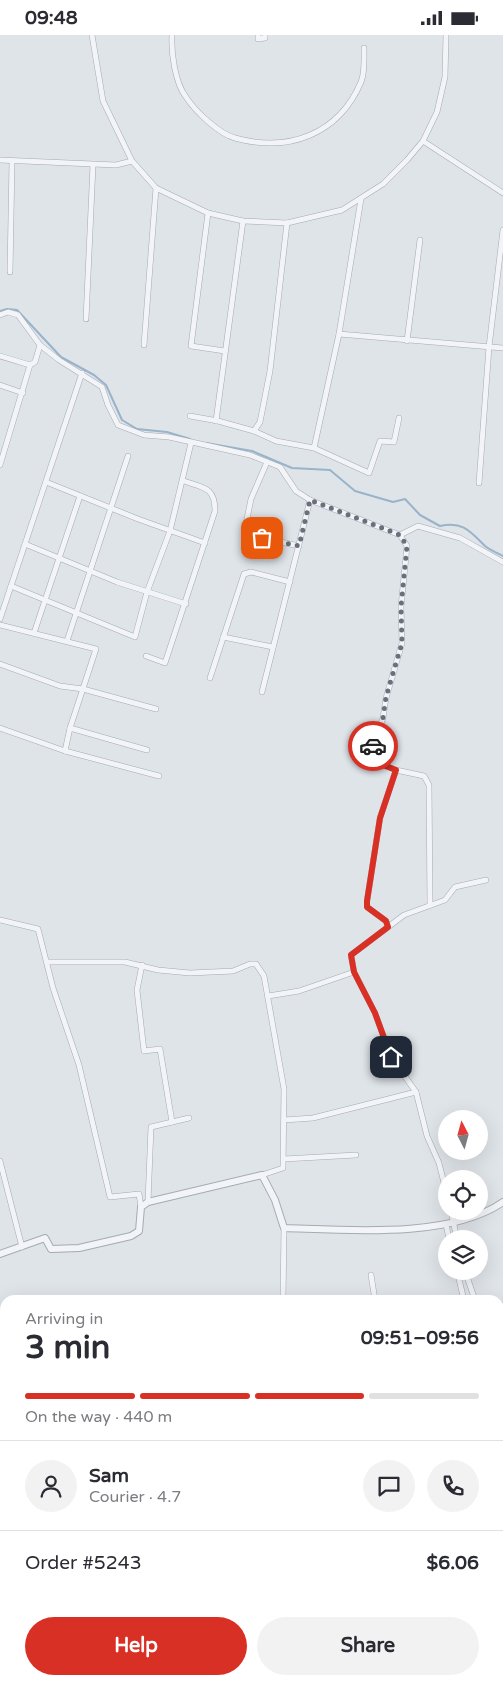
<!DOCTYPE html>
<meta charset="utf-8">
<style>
body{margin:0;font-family:"Varela Round",sans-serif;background:#f2f2f3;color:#2b2b33;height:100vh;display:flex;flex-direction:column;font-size:19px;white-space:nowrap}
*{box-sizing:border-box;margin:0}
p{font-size:16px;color:#7c7c81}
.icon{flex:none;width:28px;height:28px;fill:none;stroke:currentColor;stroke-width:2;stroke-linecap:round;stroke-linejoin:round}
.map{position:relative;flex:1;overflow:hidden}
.details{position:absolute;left:0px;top:1260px;width:504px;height:390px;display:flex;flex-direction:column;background:#fff;border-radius:15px 15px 0 0;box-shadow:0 5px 20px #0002}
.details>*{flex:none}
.needle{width:32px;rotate:354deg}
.tools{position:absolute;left:438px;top:1075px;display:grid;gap:10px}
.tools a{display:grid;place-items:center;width:50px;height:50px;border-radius:50%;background:#fff;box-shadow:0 5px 20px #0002;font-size:25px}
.pin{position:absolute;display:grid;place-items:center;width:42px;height:42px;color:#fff;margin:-21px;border-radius:10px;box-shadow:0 2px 8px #0006}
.courier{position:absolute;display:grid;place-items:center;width:50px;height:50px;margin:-25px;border:4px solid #d93025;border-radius:50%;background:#fff;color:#222;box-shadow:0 1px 6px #0007}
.overview em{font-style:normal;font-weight:700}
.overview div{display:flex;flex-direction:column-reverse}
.overview{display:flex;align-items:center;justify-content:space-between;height:85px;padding:0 25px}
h1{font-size:32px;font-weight:700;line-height:38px}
.bar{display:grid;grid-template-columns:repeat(4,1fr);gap:8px 5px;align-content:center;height:60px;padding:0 25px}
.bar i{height:6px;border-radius:4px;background:#e1e1e2}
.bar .selected{background:#d93025}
.bar p{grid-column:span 4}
.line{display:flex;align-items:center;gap:12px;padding:0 25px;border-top:1px solid #e1e1e2}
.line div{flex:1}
.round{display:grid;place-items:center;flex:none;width:52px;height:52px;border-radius:26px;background:#f2f2f3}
.action{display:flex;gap:10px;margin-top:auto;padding:10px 25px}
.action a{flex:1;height:58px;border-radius:30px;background:#d93025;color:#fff;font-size:20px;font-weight:700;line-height:58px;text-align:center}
.action a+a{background:#f2f2f3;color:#2b2b33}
.status{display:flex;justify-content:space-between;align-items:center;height:35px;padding:0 25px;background:#fff;direction:ltr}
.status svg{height:14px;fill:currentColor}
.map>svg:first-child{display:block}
</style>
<div class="status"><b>09:48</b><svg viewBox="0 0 49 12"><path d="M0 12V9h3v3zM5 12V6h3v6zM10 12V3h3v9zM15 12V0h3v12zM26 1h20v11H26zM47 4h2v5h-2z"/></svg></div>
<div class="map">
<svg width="503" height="1650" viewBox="0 0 503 1650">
<rect width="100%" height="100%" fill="#dfe4e9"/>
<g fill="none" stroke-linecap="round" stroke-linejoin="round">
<!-- stream -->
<g stroke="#99b3ca" stroke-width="2">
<polyline points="0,276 7,274 17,275 61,322 94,340 106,350 122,385 137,394 167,397 190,404"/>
<path d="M206,408L252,416L292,433L330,435L355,456L393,467L405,464L420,480L440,491C463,486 470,496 485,511C490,515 497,518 503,521"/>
</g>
<!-- minor casing -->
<g stroke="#a4abb3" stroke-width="6">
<g id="minor">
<polyline points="92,0 103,66 132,126 156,153 208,178 243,186 287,188 342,175 383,149 407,125 423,106 437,77 445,42 446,0"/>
<path d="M172,0C171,17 175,48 186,62C195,76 219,99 235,103C289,118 339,99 361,47C365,38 364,23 364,13"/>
<polyline points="258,0 258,4 265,3 265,0"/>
<polyline points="423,106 503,158"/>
<polyline points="0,125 116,130 132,126"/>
<polyline points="208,178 191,311 225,316"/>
<polyline points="10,237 12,127"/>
<polyline points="0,280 8,277 18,280 40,310 59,325 102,352 108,370 118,390 144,400 169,402 250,420 280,432 296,456 310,465 400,500 407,511 401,572 402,608 386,663 383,683 368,724 396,735 380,783 367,866 367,872 386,886 388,891"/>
<polyline points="86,284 93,130"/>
<polyline points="339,299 503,313"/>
<polyline points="407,306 420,205"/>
<polyline points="144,310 156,153"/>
<polyline points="0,321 30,330"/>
<polyline points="0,350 23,358"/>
<polyline points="190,381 218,386 254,396 276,406 314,413 369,438 380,406 394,407 399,383"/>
<polyline points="216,386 243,186"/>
<polyline points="254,396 260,387 270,336 287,188"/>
<polyline points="314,413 339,299 361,164"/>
<polyline points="267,427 251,464 244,499 299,511"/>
<polyline points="0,430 30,330 35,327 40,310"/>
<polyline points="46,447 138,484 205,508"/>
<polyline points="479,448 489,312 503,195"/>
<polyline points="400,500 418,491 460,503 503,527"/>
<polyline points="25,509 117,547 186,569"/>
<polyline points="11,551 135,602 147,557 170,496 191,408"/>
<polyline points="0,584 82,338"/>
<polyline points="0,590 96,614 70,693 65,716"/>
<polyline points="34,598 80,461"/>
<polyline points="223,602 273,612"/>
<polyline points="67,606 128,421"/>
<path d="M146,621L165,628L215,476C215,452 204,453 184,446"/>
<polyline points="0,629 60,651 83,654 156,674"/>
<polyline points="210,643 244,539 251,537 290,547"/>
<polyline points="262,657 310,465"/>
<polyline points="0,693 65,716 159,741"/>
<polyline points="70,693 147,715"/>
<polyline points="396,735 424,741 429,750 430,870"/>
<polyline points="0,885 38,894 53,953 79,1030 110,1162 139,1159 141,1172"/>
<polyline points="47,927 125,927 158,935 190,938 233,936 250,929 256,929 264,941 284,1054 283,1133 262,1140"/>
<polyline points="142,930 137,955 144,1016 160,1014 172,1087"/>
<polyline points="268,961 299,956 354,937"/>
<polyline points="284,1085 313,1083 416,1057"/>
<polyline points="284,1124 356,1120"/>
<polyline points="0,1126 22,1212"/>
<polyline points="446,1156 439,1128 427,1101 416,1057 391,1022 375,978 354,937 351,920 404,880 445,865 455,852 486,845"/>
<polyline points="148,1167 151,1092 189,1083"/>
<polyline points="451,1176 457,1204"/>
<polyline points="446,1189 449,1204"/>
<polyline points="457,1236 464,1265"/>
<polyline points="465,1236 475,1265"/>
<polyline points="371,1240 375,1265"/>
<polyline points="283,1265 284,1193"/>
<polyline points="499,1270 503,1270"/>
<polyline points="499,1366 503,1374"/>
<polyline points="154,1645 157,1650"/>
</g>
</g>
<!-- tertiary casing -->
<g stroke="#a4abb3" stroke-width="8">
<path id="tertiary" d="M0,1219L45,1203L51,1214L79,1213L131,1201L139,1196L141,1172L148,1167L262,1140L275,1165L284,1193C347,1195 450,1204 503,1167"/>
</g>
<!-- minor -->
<use href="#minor" stroke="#f2f4f7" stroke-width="5"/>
<!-- tertiary -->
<use href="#tertiary" stroke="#f2f4f7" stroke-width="6"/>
</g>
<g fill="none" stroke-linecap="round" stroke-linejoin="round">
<!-- done -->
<polyline stroke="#68707c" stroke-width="5" stroke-dasharray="0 9" points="262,503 299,511 310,465 400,500 407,511 401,572 402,608 386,662 383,683 373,711"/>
<!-- route -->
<polyline stroke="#d93025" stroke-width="6" points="373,711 368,724 396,735 380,783 367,866 367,872 386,886 388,892 351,920 354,937 375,978 391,1022"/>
</g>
</svg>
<div class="tools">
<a><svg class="needle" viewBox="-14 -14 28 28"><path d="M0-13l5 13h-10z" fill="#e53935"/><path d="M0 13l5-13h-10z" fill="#7c7c81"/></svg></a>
<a><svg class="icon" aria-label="locate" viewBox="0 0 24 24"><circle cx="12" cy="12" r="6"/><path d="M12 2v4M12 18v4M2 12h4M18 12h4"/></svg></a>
<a><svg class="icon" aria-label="layers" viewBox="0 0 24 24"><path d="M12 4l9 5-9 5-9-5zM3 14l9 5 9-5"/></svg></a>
</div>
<div class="pin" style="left:262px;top:503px;background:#ea580c"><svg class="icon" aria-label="bag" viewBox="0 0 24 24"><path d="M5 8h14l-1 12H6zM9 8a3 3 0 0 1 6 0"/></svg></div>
<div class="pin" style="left:391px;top:1022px;background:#1f2937"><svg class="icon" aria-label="home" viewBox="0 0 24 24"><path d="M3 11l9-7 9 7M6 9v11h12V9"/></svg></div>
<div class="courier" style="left:373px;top:711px"><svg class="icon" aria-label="car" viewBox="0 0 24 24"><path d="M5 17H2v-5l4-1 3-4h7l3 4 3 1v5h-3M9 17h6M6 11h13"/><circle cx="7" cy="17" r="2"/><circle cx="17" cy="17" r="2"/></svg></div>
<section class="details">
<div class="overview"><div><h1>3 min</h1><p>Arriving in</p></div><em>09:51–09:56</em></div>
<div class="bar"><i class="selected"></i><i class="selected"></i><i class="selected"></i><i></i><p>On the way · 440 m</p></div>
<div class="line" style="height:90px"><a class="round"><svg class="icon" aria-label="person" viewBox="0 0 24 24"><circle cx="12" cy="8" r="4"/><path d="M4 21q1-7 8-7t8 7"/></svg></a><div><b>Sam</b><p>Courier · 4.7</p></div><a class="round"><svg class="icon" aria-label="chat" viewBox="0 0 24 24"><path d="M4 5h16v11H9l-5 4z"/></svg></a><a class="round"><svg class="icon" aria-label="phone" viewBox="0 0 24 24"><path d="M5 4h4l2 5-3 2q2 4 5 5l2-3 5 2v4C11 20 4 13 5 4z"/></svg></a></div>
<div class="line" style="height:65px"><div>Order #5243</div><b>$6.06</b></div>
<div class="action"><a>Help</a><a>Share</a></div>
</section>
</div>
